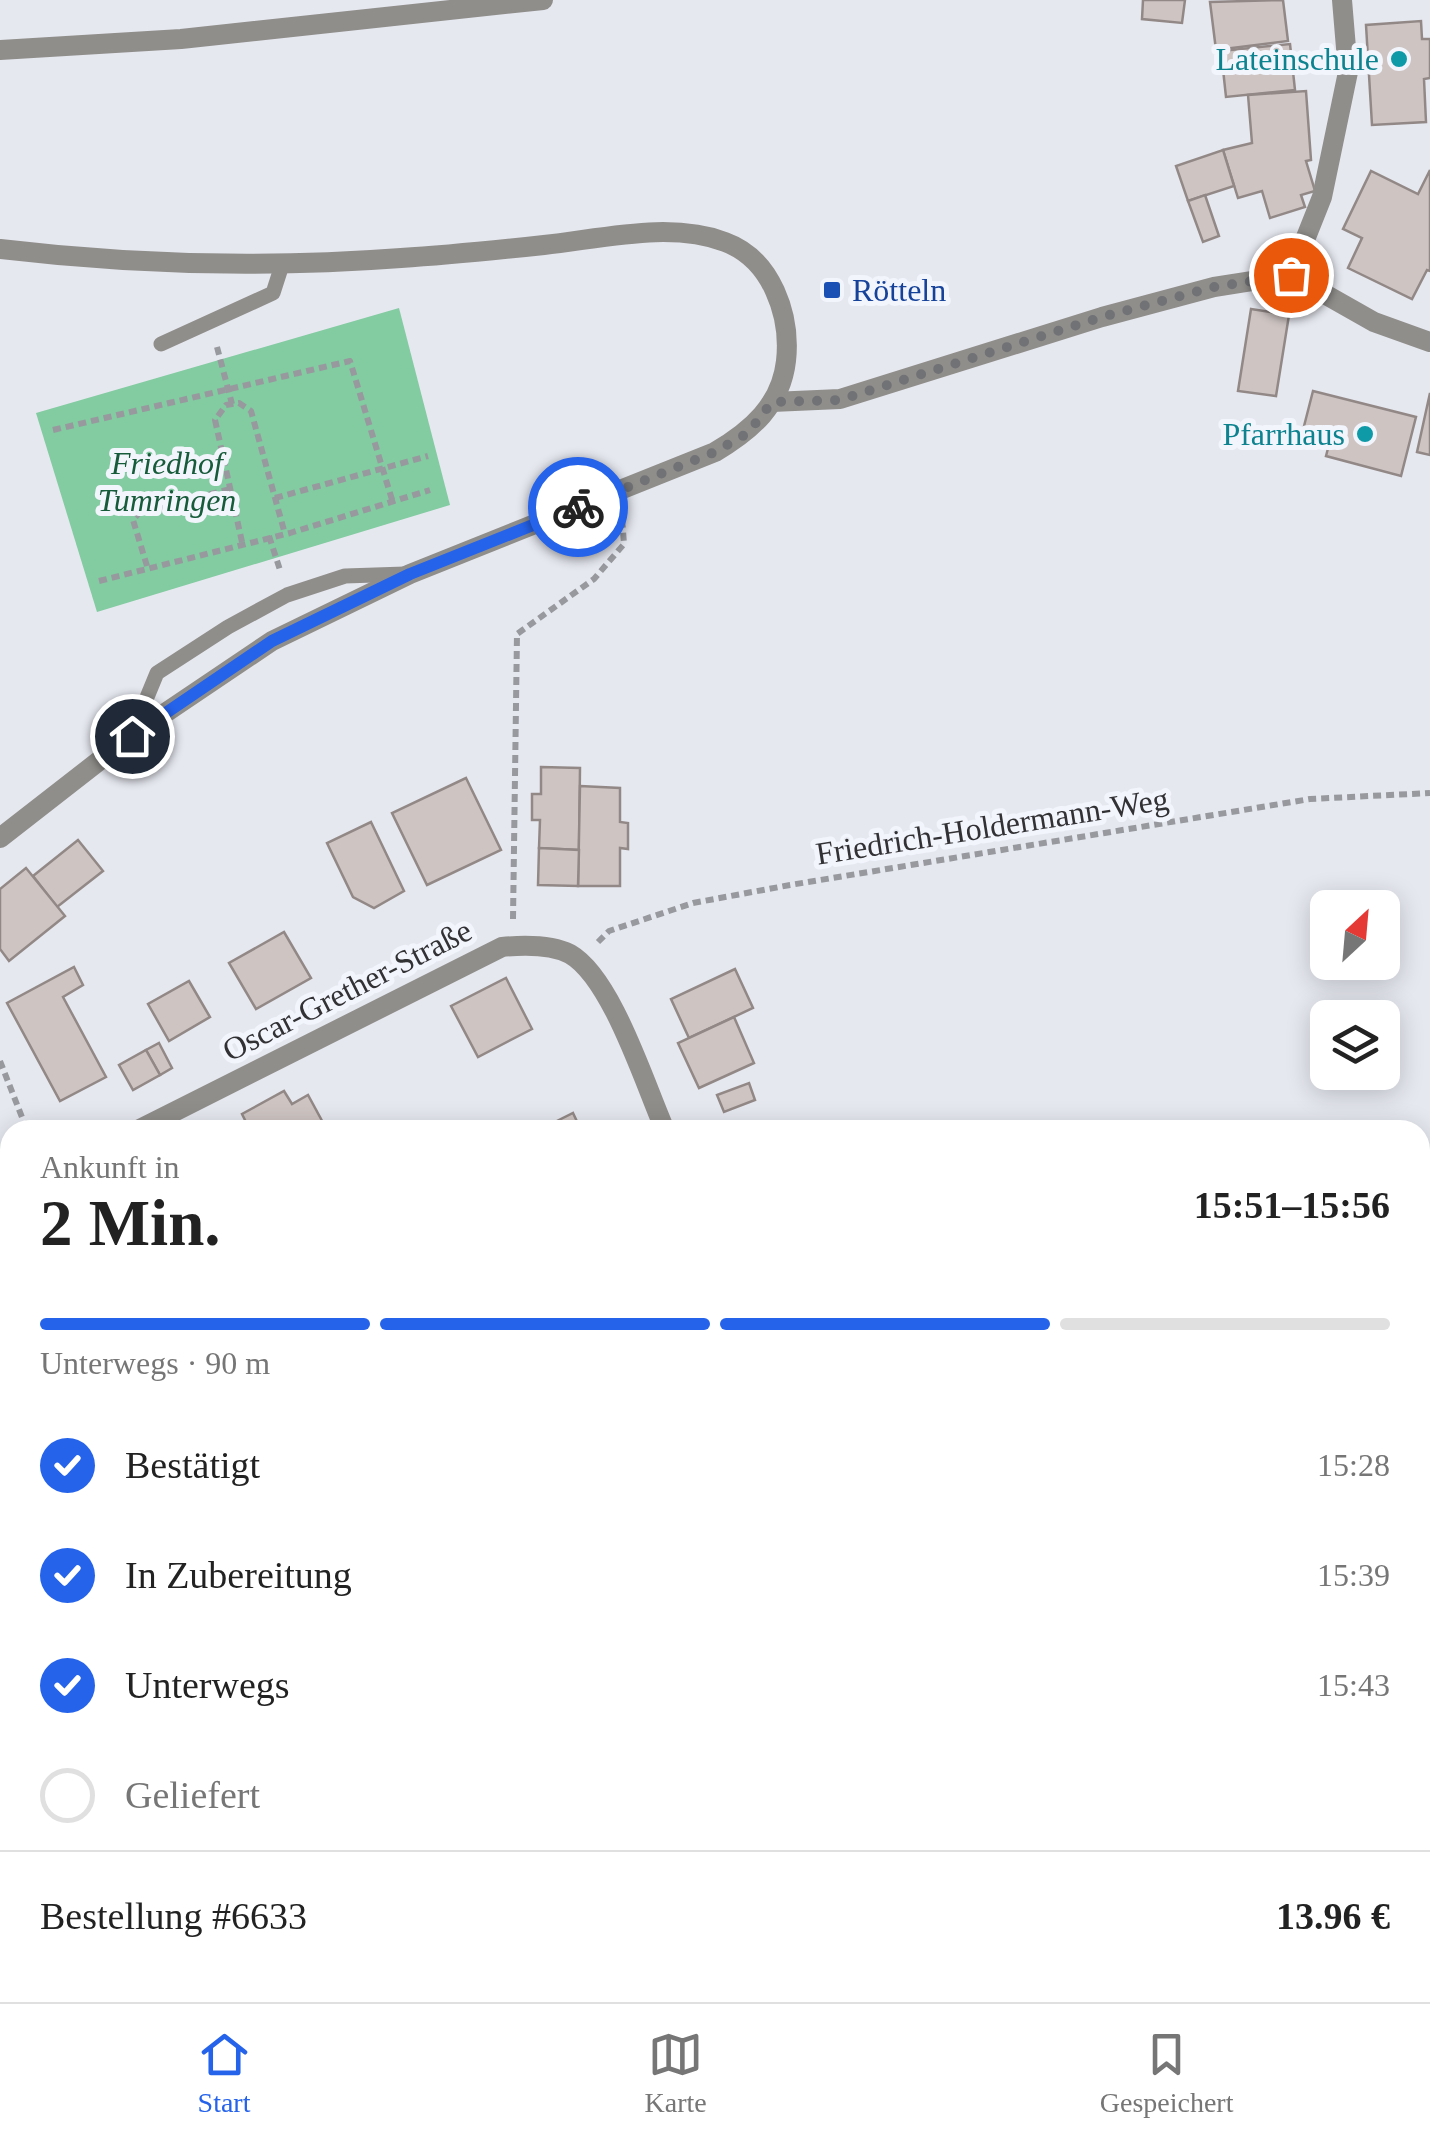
<!DOCTYPE html>
<html lang="de">
<meta charset="utf-8">
<style>
body{margin:0;font-family:Georgia,serif;background:#f6f6f6;color:#222;height:100vh;display:flex;flex-direction:column;font-size:38px;white-space:nowrap}
*{box-sizing:border-box;margin:0}
p{font-size:32px;color:#767676}
.icon{flex:none;width:55px;height:55px;fill:none;stroke:currentColor;stroke-width:2;stroke-linecap:round;stroke-linejoin:round}
.map{position:relative;flex:1;overflow:hidden}
.panel{position:absolute;left:0px;top:1120px;width:1430px;height:882px;display:flex;flex-direction:column;background:#fff;border-radius:30px 30px 0 0;box-shadow:0 5px 25px #0003}
.panel>*{flex:none}
.needle{width:65px;rotate:26deg}
.buttons{position:absolute;left:1310px;top:890px;display:grid;gap:20px}
.buttons a{display:grid;place-items:center;width:90px;height:90px;border-radius:15px;background:#fff;box-shadow:0 5px 25px #0003;font-size:50px}
.pin{position:absolute;display:grid;place-items:center;width:85px;height:85px;color:#fff;margin:-42px;border:5px solid #fff;border-radius:50%;box-shadow:0 2px 10px #0007}
.courier{position:absolute;display:grid;place-items:center;width:100px;height:100px;margin:-50px;border:8px solid #2563eb;border-radius:50%;background:#fff;color:#222;box-shadow:0 2px 12px #0007}
.overview em{font-style:normal;font-weight:700}
.overview div{display:flex;flex-direction:column-reverse}
.overview{display:flex;align-items:center;justify-content:space-between;height:170px;padding:0 40px}
h1{font-size:65px;font-weight:700;line-height:75px}
.bar{display:grid;grid-template-columns:repeat(4,1fr);gap:15px 10px;align-content:center;height:120px;padding:0 40px}
.bar i{height:12px;border-radius:8px;background:#e0e0e0}
.bar .selected{background:#2563eb}
.bar p{grid-column:span 4}
.line{display:flex;align-items:center;gap:25px;padding:0 40px;border-top:2px solid #e0e0e0}
.line div{flex:1}
ol{padding:0 40px;list-style:none}
li{display:flex;align-items:center;gap:30px;height:110px}
li p{margin-inline-start:auto}
li .icon{padding:10px;border-radius:50%;background:#2563eb;color:#fff;stroke-width:4}
li:last-child{color:#767676}
li i{width:55px;height:55px;border:5px solid #e0e0e0;border-radius:50%}
.tab-bar{display:flex;justify-content:space-around;align-items:center;height:140px;border-top:2px solid #e0e0e0;background:#fff;font-size:28px;color:#767676}
.tab-bar a{display:grid;justify-items:center;gap:5px}
.tab-bar .selected{color:#2563eb}
.map>svg:first-child{display:block}
</style>
<div class="map">
<svg width="1430" height="2002" viewBox="0 0 1430 2002">
<rect width="100%" height="100%" fill="#e6e8f0"/>
<!-- green -->
<polygon fill="#83cba1" points="399,308 450,505 97,612 36,413"/>
<!-- building -->
<g fill="#cec5c3" stroke="#928987" stroke-width="2.5">
<polygon points="1143,0 1185,0 1182,23 1142,19"/>
<polygon points="1283,0 1288,41 1216,50 1210,2"/>
<polygon points="1421,21 1422,39 1430,39 1430,78 1424,79 1426,122 1372,125 1366,25"/>
<polygon points="1290,44 1295,90 1226,97 1221,51"/>
<polygon points="1306,91 1311,160 1306,161 1315,191 1301,195 1305,207 1270,218 1262,191 1238,198 1223,150 1252,143 1248,95"/>
<polygon points="1223,150 1234,186 1188,201 1176,166"/>
<polygon points="1430,170 1430,271 1427,270 1412,299 1348,268 1362,238 1343,229 1371,171 1418,194"/>
<polygon points="1205,195 1219,236 1203,242 1188,201"/>
<polygon points="1251,309 1289,315 1276,396 1238,391"/>
<polygon points="1313,391 1416,417 1401,476 1326,456 1331,437 1303,430"/>
<polygon points="1430,393 1430,455 1417,452"/>
<polygon points="541,767 580,768 579,850 539,848 540,820 532,820 532,794 541,794"/>
<polygon points="466,778 501,850 427,885 392,813"/>
<polygon points="580,786 620,788 620,822 628,823 628,849 620,848 620,886 578,886"/>
<polygon points="371,822 404,891 374,908 353,897 327,843"/>
<polygon points="78,840 103,871 57,907 33,876"/>
<polygon points="539,848 579,850 578,886 538,885"/>
<polygon points="26,868 65,916 9,961 0,949 0,889"/>
<polygon points="284,932 311,978 256,1009 229,963"/>
<polygon points="74,967 83,985 63,997 106,1077 60,1101 7,1003"/>
<polygon points="735,969 753,1008 689,1038 671,999"/>
<polygon points="506,978 532,1029 478,1057 451,1006"/>
<polygon points="189,981 210,1017 169,1041 148,1004"/>
<polygon points="734,1017 754,1063 699,1088 678,1043"/>
<polygon points="159,1043 172,1068 160,1075 146,1050"/>
<polygon points="146,1050 160,1075 133,1090 119,1065"/>
<polygon points="749,1083 755,1100 724,1112 717,1095"/>
<polygon points="284,1091 292,1104 308,1095 327,1130 250,1130 242,1114"/>
<polygon points="573,1113 581,1130 539,1130"/>
<polygon points="10,1250 10,1321 0,1325 0,1255"/>
<polygon points="1424,1268 1430,1280 1430,1323 1420,1328 1420,1270"/>
<polygon points="1430,1323 1430,1364 1420,1369 1420,1328"/>
<polygon points="1430,1364 1430,1406 1420,1411 1420,1369"/>
<polygon points="1430,1406 1430,1446 1420,1426 1420,1411"/>
<polygon points="1420,1737 1430,1773 1430,1779 1420,1782"/>
<polygon points="1430,1779 1430,1844 1420,1846 1420,1782"/>
<polygon points="10,1878 10,1914 0,1881"/>
<polygon points="1430,1978 1430,2002 1336,2002 1374,1992 1420,1992 1420,1981"/>
<polygon points="123,1992 146,1992 148,2002 122,2002"/>
<polygon points="176,1992 202,1992 205,2002 178,2002"/>
<polygon points="293,1992 372,1992 377,2002 298,2002"/>
<polygon points="530,1992 597,1992 598,2002 531,2002"/>
<rect x="625" y="1992" width="21" height="10"/>
<polygon points="698,1992 699,2002 664,2002 663,1996"/>
<polygon points="725,1992 761,1992 762,2002 726,2002"/>
<polygon points="838,1992 938,1992 940,2002 840,2002"/>
<polygon points="993,1992 1050,1992 1050,1994 1022,2002 996,2002"/>
<polygon points="120,1993 122,2002 86,2002"/>
</g>
<g fill="none" stroke-linecap="round" stroke-linejoin="round">
<!-- path -->
<g stroke="#97999e" stroke-width="6" stroke-dasharray="8 5" stroke-linecap="butt">
<polyline points="217,347 232,404"/>
<polyline points="53,430 350,361 393,503"/>
<polyline points="275,498 428,456"/>
<polyline points="269,536 281,573"/>
<polyline points="242,542 215,420 226,405 239,403 251,411 285,534"/>
<polyline points="147,566 133,520 139,513 230,489"/>
<polyline points="99,581 290,533 430,490"/>
<polyline points="513,919 517,634 594,579 624,544 622,518"/>
<polyline points="598,942 609,931 693,903 790,885 1310,799 1430,793"/>
<polyline points="0,1061 27,1130"/>
</g>
<!-- service -->
<g stroke="#908e8b" stroke-width="15">
<polyline points="161,344 273,293 283,262"/>
<polyline points="131,736 157,673 228,627 287,595 345,576 405,574"/>
<polyline points="1420,1568 1430,1563"/>
<polyline points="966,1992 970,2002"/>
<polyline points="1260,1992 1263,2002"/>
</g>
<!-- minor -->
<g stroke="#908e8b" stroke-width="20">
<polyline points="0,50 181,39 543,0"/>
<polyline points="1291,275 1322,197 1348,72 1342,0"/>
<polyline points="772,402 840,399 1102,317 1214,287 1291,275 1374,322 1430,342"/>
<path d="M138,1130L502,947C523,945 550,944 570,954C612,978 645,1085 665,1130"/>
<polyline points="0,1201 10,1196"/>
<polyline points="0,1552 10,1548"/>
<polyline points="1420,1672 1430,1690"/>
<polyline points="0,1828 10,1824"/>
<polyline points="417,1992 421,2002"/>
</g>
<!-- tertiary -->
<g stroke="#908e8b" stroke-width="20">
<path d="M0,249C133,265 268,268 401,258C449,255 497,250 544,245C601,239 670,221 725,242C772,259 791,316 786,361C781,405 751,431 715,452L410,574L272,641L131,736L0,838"/>
<polyline points="1420,1924 1430,1921"/>
<polyline points="1171,2002 1202,1992"/>
</g>
</g>
<g fill="none" stroke-linecap="round" stroke-linejoin="round">
<!-- done -->
<polyline stroke="#717276" stroke-width="10" stroke-dasharray="0 18" points="578,507 715,452 748,433 772,402 840,400 1102,317 1214,287 1291,275"/>
<!-- route -->
<polyline stroke="#2563eb" stroke-width="12" points="132,736 272,641 410,574 578,507"/>
</g>
<!-- markers -->
<g fill="#0f9aa8" stroke="#f3f5fd" stroke-width="4">
<circle cx="1399" cy="59" r="10"/>
<circle cx="1365" cy="434" r="10"/>
</g>
<rect fill="#1a4fb4" stroke="#f3f5fd" stroke-width="4" x="822" y="280" width="20" height="20" rx="5"/>
<g text-anchor="middle" stroke-width="10" stroke-linejoin="round" paint-order="stroke">
<!-- culture labels -->
<g font-size="32" fill="#0d838f" stroke="#f3f5fd" text-anchor="end">
<text x="1379" y="70">Lateinschule</text>
<text x="1345" y="445">Pfarrhaus</text>
</g>
<!-- transit labels -->
<g font-size="32" fill="#164399" stroke="#f3f5fd" text-anchor="start">
<text x="852" y="301">Rötteln</text>
</g>
<!-- park labels -->
<g font-size="32" font-style="italic" fill="#165b3a" stroke="#f3f5fd">
<text x="167" y="474">Friedhof<tspan x="167" dy="37">Tumringen</tspan></text>
</g>
<!-- street labels -->
<g font-size="32" fill="#323235" stroke="#f3f5fd">
<text transform="translate(992 826) rotate(-9)" y="11">Friedrich-Holdermann-Weg</text>
<text transform="translate(347 990) rotate(-27)" y="11">Oscar-Grether-Straße</text>
</g>
</g>
</svg>
<div class="buttons">
<a><svg class="needle" viewBox="-14 -14 28 28"><path d="M0-13l5 13h-10z" fill="#e53935"/><path d="M0 13l5-13h-10z" fill="#767676"/></svg></a>
<a><svg class="icon" aria-label="layers" viewBox="0 0 24 24"><path d="M12 4l9 5-9 5-9-5zM3 14l9 5 9-5"/></svg></a>
</div>
<div class="pin" style="left:1291px;top:275px;background:#ea580c"><svg class="icon" aria-label="bag" viewBox="0 0 24 24"><path d="M5 8h14l-1 12H6zM9 8a3 3 0 0 1 6 0"/></svg></div>
<div class="pin" style="left:132px;top:736px;background:#1f2937"><svg class="icon" aria-label="home" viewBox="0 0 24 24"><path d="M3 11l9-7 9 7M6 9v11h12V9"/></svg></div>
<div class="courier" style="left:578px;top:507px"><svg class="icon" aria-label="bike" viewBox="0 0 24 24"><circle cx="6" cy="16" r="4"/><circle cx="18" cy="16" r="4"/><path d="M6 16l4-8h5l3 8M10 8l3 8H6M13 5h3"/></svg></div>
<section class="panel">
<div class="overview"><div><h1>2 Min.</h1><p>Ankunft in</p></div><em>15:51–15:56</em></div>
<div class="bar"><i class="selected"></i><i class="selected"></i><i class="selected"></i><i></i><p>Unterwegs · 90 m</p></div>
<ol>
<li><svg class="icon" aria-label="check" viewBox="0 0 24 24"><path d="M5 12l5 5 9-10"/></svg>Bestätigt<p>15:28</p></li>
<li><svg class="icon" aria-label="check" viewBox="0 0 24 24"><path d="M5 12l5 5 9-10"/></svg>In Zubereitung<p>15:39</p></li>
<li><svg class="icon" aria-label="check" viewBox="0 0 24 24"><path d="M5 12l5 5 9-10"/></svg>Unterwegs<p>15:43</p></li>
<li><i></i>Geliefert</li>
</ol>
<div class="line" style="height:130px"><div>Bestellung #6633</div><b>13.96 €</b></div>
</section>
</div>
<nav class="tab-bar">
<a class="selected"><svg class="icon" aria-label="home" viewBox="0 0 24 24"><path d="M3 11l9-7 9 7M6 9v11h12V9"/></svg>Start</a>
<a><svg class="icon" aria-label="map" viewBox="0 0 24 24"><path d="M3 6l6-2 6 2 6-2v14l-6 2-6-2-6 2zM9 4v14M15 6v14"/></svg>Karte</a>
<a><svg class="icon" aria-label="saved" viewBox="0 0 24 24"><path d="M7 4h10v16l-5-4-5 4z"/></svg>Gespeichert</a>
</nav>
